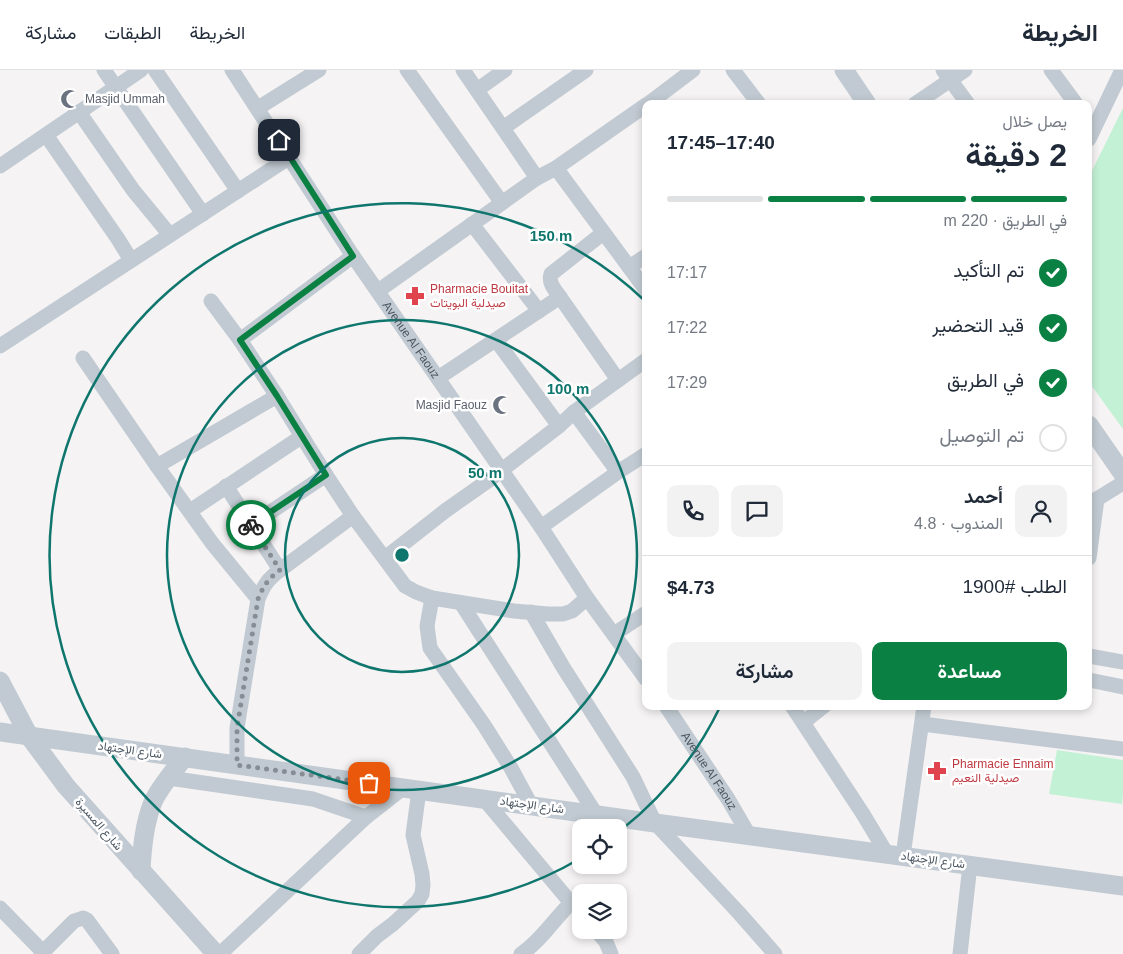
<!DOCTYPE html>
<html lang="ar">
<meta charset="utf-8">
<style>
body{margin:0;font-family:Helvetica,Vazirmatn,sans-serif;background:#f2f2f3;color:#1f2937;direction:rtl;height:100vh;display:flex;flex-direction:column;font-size:19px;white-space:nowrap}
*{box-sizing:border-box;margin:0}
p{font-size:16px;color:#747a83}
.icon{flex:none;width:28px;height:28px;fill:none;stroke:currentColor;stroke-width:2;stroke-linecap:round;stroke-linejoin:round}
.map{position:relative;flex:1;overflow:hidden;direction:ltr}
.drawer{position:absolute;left:642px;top:30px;width:450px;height:610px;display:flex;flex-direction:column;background:#fff;border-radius:10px;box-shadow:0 2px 8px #0003;direction:rtl}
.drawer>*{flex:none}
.controls{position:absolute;left:572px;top:749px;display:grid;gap:10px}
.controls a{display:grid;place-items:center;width:55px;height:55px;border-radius:10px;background:#fff;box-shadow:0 2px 8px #0003;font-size:25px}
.pin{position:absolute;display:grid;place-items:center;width:42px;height:42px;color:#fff;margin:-21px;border-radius:10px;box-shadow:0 2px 8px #0006}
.courier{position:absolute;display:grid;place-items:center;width:50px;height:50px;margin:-25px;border:4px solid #0b8043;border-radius:50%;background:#fff;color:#222;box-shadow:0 1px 6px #0007}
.head em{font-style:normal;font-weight:600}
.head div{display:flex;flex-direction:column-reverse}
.head{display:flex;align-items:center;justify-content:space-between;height:85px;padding:0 25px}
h1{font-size:32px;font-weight:600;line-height:38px}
.bar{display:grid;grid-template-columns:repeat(4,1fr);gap:8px 5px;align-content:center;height:60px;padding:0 25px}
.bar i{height:6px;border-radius:4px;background:#e0e1e3}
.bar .current{background:#0b8043}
.bar p{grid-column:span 4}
.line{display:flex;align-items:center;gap:12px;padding:0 25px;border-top:1px solid #e0e1e3}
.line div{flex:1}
.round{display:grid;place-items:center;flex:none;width:52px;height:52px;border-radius:10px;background:#f2f2f3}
ol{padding:0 25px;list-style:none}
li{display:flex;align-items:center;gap:15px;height:55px}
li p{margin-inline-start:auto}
li .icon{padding:5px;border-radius:50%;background:#0b8043;color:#fff;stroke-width:4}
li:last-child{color:#747a83}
li i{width:28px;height:28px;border:2px solid #e0e1e3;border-radius:50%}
.cta{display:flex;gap:10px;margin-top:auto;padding:10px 25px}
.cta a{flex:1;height:58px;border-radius:10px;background:#0b8043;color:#fff;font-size:20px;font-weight:600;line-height:58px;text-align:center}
.cta a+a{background:#f2f2f3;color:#1f2937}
header{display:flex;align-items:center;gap:30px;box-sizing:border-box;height:70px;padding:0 25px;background:#fff;border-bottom:1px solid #e0e1e3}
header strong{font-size:24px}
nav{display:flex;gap:28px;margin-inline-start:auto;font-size:18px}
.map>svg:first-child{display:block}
</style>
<header>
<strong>الخريطة</strong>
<nav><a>الخريطة</a><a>الطبقات</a><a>مشاركة</a></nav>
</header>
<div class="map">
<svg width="1123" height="884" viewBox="0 0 1123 884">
<rect width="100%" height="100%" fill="#f5f3f3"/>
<!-- green -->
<g fill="#c3f1d5">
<polygon points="1123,38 1123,359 1089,312 1089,107"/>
<polygon points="1057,680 1123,690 1123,725 1122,734 1049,724"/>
</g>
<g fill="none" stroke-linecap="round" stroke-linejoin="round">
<!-- minor -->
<g stroke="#c1cad2" stroke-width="15">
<polyline points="104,0 203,144"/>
<polyline points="155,0 238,121"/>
<path id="s1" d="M232,0L353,186L541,457L587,528L646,609"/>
<polyline points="407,0 502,133"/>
<polyline points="463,0 537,108"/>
<polyline points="733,0 759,34"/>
<polyline points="943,0 968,34"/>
<polyline points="1051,0 1076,34"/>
<polyline points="477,20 505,0"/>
<polyline points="648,34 693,0"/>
<polyline points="915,34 965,0"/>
<polyline points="258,38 319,0"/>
<polyline points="79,42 133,120 170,165"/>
<polyline points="503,58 586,0"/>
<polyline points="46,65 118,169 131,190"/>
<polyline points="1089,69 1122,0"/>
<polyline points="0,96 141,0"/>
<polyline points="556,98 646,220"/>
<polyline points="472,154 539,241"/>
<path d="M603,163L551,204C548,213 555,220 560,227L618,310"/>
<polyline points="629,197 646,186"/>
<polyline points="378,221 537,108 556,98 646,35"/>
<polyline points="211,231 240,270 277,326 326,405 353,446 405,516 416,522 432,528 514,541 548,544 563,544 572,541 587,528"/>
<polyline points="240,270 353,186"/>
<polyline points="496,270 559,356"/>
<polyline points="0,276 290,87"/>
<polyline points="83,288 157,396 212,473 258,529"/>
<polyline points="438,308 560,227"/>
<polyline points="574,342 618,402"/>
<polyline points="157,396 277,326"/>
<polyline points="226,416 280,500"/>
<polyline points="1089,434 1123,413"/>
<polyline points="190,441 301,367"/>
<polyline points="251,455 326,405"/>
<polyline points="541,457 618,402 646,384"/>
<polyline points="385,488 445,441 489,410 559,356 574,342 646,290"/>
<polyline points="1089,488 1097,429"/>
<polyline points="432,528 427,556 430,578 484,655 511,698 531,735"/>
<polyline points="461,533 596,744"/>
<polyline points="531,542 563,597 633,707 655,753 739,843 775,884"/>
<polyline points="614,564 646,543"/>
<polyline points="1089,586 1123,592"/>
<polyline points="1089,610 1123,617"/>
<path id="s2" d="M666,636L728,729L749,765"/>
<polyline points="792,636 863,744 887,784"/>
<polyline points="804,652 824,636"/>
<polyline points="922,654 1123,679"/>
<path d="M237,695V658L258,529C264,515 268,509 280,500L353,446"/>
<polyline points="169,708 313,729 366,747"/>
<path d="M484,729L571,833C554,849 541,871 521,884"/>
<polyline points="903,786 924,636"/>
<polyline points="0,838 43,882"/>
<polyline points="596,860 606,872 611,884"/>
<polyline points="41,884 74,851 83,848 87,850 112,884"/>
<polyline points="220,884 366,747 403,718"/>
<polyline points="359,884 377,866 393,854 418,831 422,824 423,815 422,804 413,765 419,720"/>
<polyline points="960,884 970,795"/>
</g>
<!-- tertiary -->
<g stroke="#c1cad2" stroke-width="19">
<polyline points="844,0 867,34"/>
<polyline points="1089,355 1123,404"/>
<polyline points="0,611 29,666 66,716 216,884"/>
<polyline points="0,662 655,753 1123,816"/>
<path d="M141,801C142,778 144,754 153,732C159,718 175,699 185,687"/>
</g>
</g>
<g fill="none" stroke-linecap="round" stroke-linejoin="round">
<!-- done -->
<path stroke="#868d94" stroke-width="5" stroke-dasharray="0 9" d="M251,455L280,500C268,509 264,515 258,529L237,658V695L369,713"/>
<!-- route -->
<polyline stroke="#0b8043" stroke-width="6" points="251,455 326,405 277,326 240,270 353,186 279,70"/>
</g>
<!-- distance rings -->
<g fill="none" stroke="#0f766e" stroke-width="2.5">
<circle cx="402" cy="485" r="117"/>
<circle cx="402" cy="485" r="235"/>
<path d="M720 637A352 352 0 0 1 621 760M581 788A352 352 0 1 1 644 230"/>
</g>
<!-- icons -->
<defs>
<g id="mosque-bare" transform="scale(1.5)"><path d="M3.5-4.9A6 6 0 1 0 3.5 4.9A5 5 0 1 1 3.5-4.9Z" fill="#6b7280" stroke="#fff" stroke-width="2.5" paint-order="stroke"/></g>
<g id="pharmacy-bare" transform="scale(1.5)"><path d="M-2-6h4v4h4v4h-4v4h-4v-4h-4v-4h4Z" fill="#e0444e" stroke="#fff" stroke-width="2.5" paint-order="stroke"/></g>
</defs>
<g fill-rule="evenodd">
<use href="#mosque-bare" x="70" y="29"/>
<use href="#pharmacy-bare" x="415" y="226"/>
<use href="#mosque-bare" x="502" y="335"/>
<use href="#pharmacy-bare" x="937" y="701"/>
</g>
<g text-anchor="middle" stroke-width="5" stroke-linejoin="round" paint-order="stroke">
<!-- worship labels -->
<g font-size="12" fill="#5b616d" stroke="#fff" text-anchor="start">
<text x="85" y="33">Masjid Ummah</text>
<text x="487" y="339" text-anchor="end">Masjid Faouz</text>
</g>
<!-- health labels -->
<g font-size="12" fill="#be3a42" stroke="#fff" text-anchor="start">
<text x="430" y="223">Pharmacie Bouitat<tspan x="430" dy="14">صيدلية البويتات</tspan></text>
<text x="952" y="698">Pharmacie Ennaim<tspan x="952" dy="14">صيدلية النعيم</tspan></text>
</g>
<!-- street labels -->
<g font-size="12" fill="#4a5661" stroke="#fff">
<text dy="4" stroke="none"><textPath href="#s1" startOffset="324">Avenue Al Faouz</textPath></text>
<text transform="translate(130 680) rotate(8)" y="4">شارع الإجتهاد</text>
<text dy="4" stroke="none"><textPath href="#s2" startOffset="78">Avenue Al Faouz</textPath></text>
<text transform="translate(532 735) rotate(8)" y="4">شارع الإجتهاد</text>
<text transform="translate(99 754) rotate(49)" y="4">شارع المسيرة</text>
<text transform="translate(933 790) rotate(8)" y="4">شارع الإجتهاد</text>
</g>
</g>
<circle cx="402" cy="485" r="8" fill="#0f766e" stroke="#fff" stroke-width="2.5"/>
<g font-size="15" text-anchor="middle" font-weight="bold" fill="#0f766e" stroke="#fff" stroke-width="5" stroke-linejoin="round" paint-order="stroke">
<text x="551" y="171">150 m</text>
<text x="568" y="324">100 m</text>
<text x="485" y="408">50 m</text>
</g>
</svg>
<div class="controls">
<a><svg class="icon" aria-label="locate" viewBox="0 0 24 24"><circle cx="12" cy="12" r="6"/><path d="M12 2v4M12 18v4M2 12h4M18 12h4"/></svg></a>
<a><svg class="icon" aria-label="layers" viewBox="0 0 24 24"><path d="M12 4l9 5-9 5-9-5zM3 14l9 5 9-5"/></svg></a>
</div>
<div class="pin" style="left:369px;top:713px;background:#ea580c"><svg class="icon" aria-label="bag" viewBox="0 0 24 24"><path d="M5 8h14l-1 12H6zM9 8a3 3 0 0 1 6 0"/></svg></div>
<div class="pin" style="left:279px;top:70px;background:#1f2937"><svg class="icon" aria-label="home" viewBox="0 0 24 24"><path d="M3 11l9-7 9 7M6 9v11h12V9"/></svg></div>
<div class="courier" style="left:251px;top:455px"><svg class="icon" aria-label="bike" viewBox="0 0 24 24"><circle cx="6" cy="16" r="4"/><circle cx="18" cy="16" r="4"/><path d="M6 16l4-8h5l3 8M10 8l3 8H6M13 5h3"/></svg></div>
<section class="drawer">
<div class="head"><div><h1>2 دقيقة</h1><p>يصل خلال</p></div><em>17:40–17:45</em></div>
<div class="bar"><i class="current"></i><i class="current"></i><i class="current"></i><i></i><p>في الطريق · 220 m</p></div>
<ol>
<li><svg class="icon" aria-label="check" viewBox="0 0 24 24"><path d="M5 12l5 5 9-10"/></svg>تم التأكيد<p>17:17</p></li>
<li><svg class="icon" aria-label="check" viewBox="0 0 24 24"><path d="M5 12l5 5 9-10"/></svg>قيد التحضير<p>17:22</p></li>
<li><svg class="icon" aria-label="check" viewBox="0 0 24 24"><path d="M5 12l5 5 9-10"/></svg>في الطريق<p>17:29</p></li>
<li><i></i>تم التوصيل</li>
</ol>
<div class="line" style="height:90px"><a class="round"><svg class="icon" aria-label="person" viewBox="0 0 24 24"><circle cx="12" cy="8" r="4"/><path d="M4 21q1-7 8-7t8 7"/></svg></a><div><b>أحمد</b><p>المندوب · 4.8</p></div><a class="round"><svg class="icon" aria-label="chat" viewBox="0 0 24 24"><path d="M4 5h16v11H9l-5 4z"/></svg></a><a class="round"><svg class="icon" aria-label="phone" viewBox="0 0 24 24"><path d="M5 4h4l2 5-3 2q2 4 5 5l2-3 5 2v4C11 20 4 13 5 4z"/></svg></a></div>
<div class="line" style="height:65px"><div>الطلب #1900</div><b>$4.73</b></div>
<div class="cta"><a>مساعدة</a><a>مشاركة</a></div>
</section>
</div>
